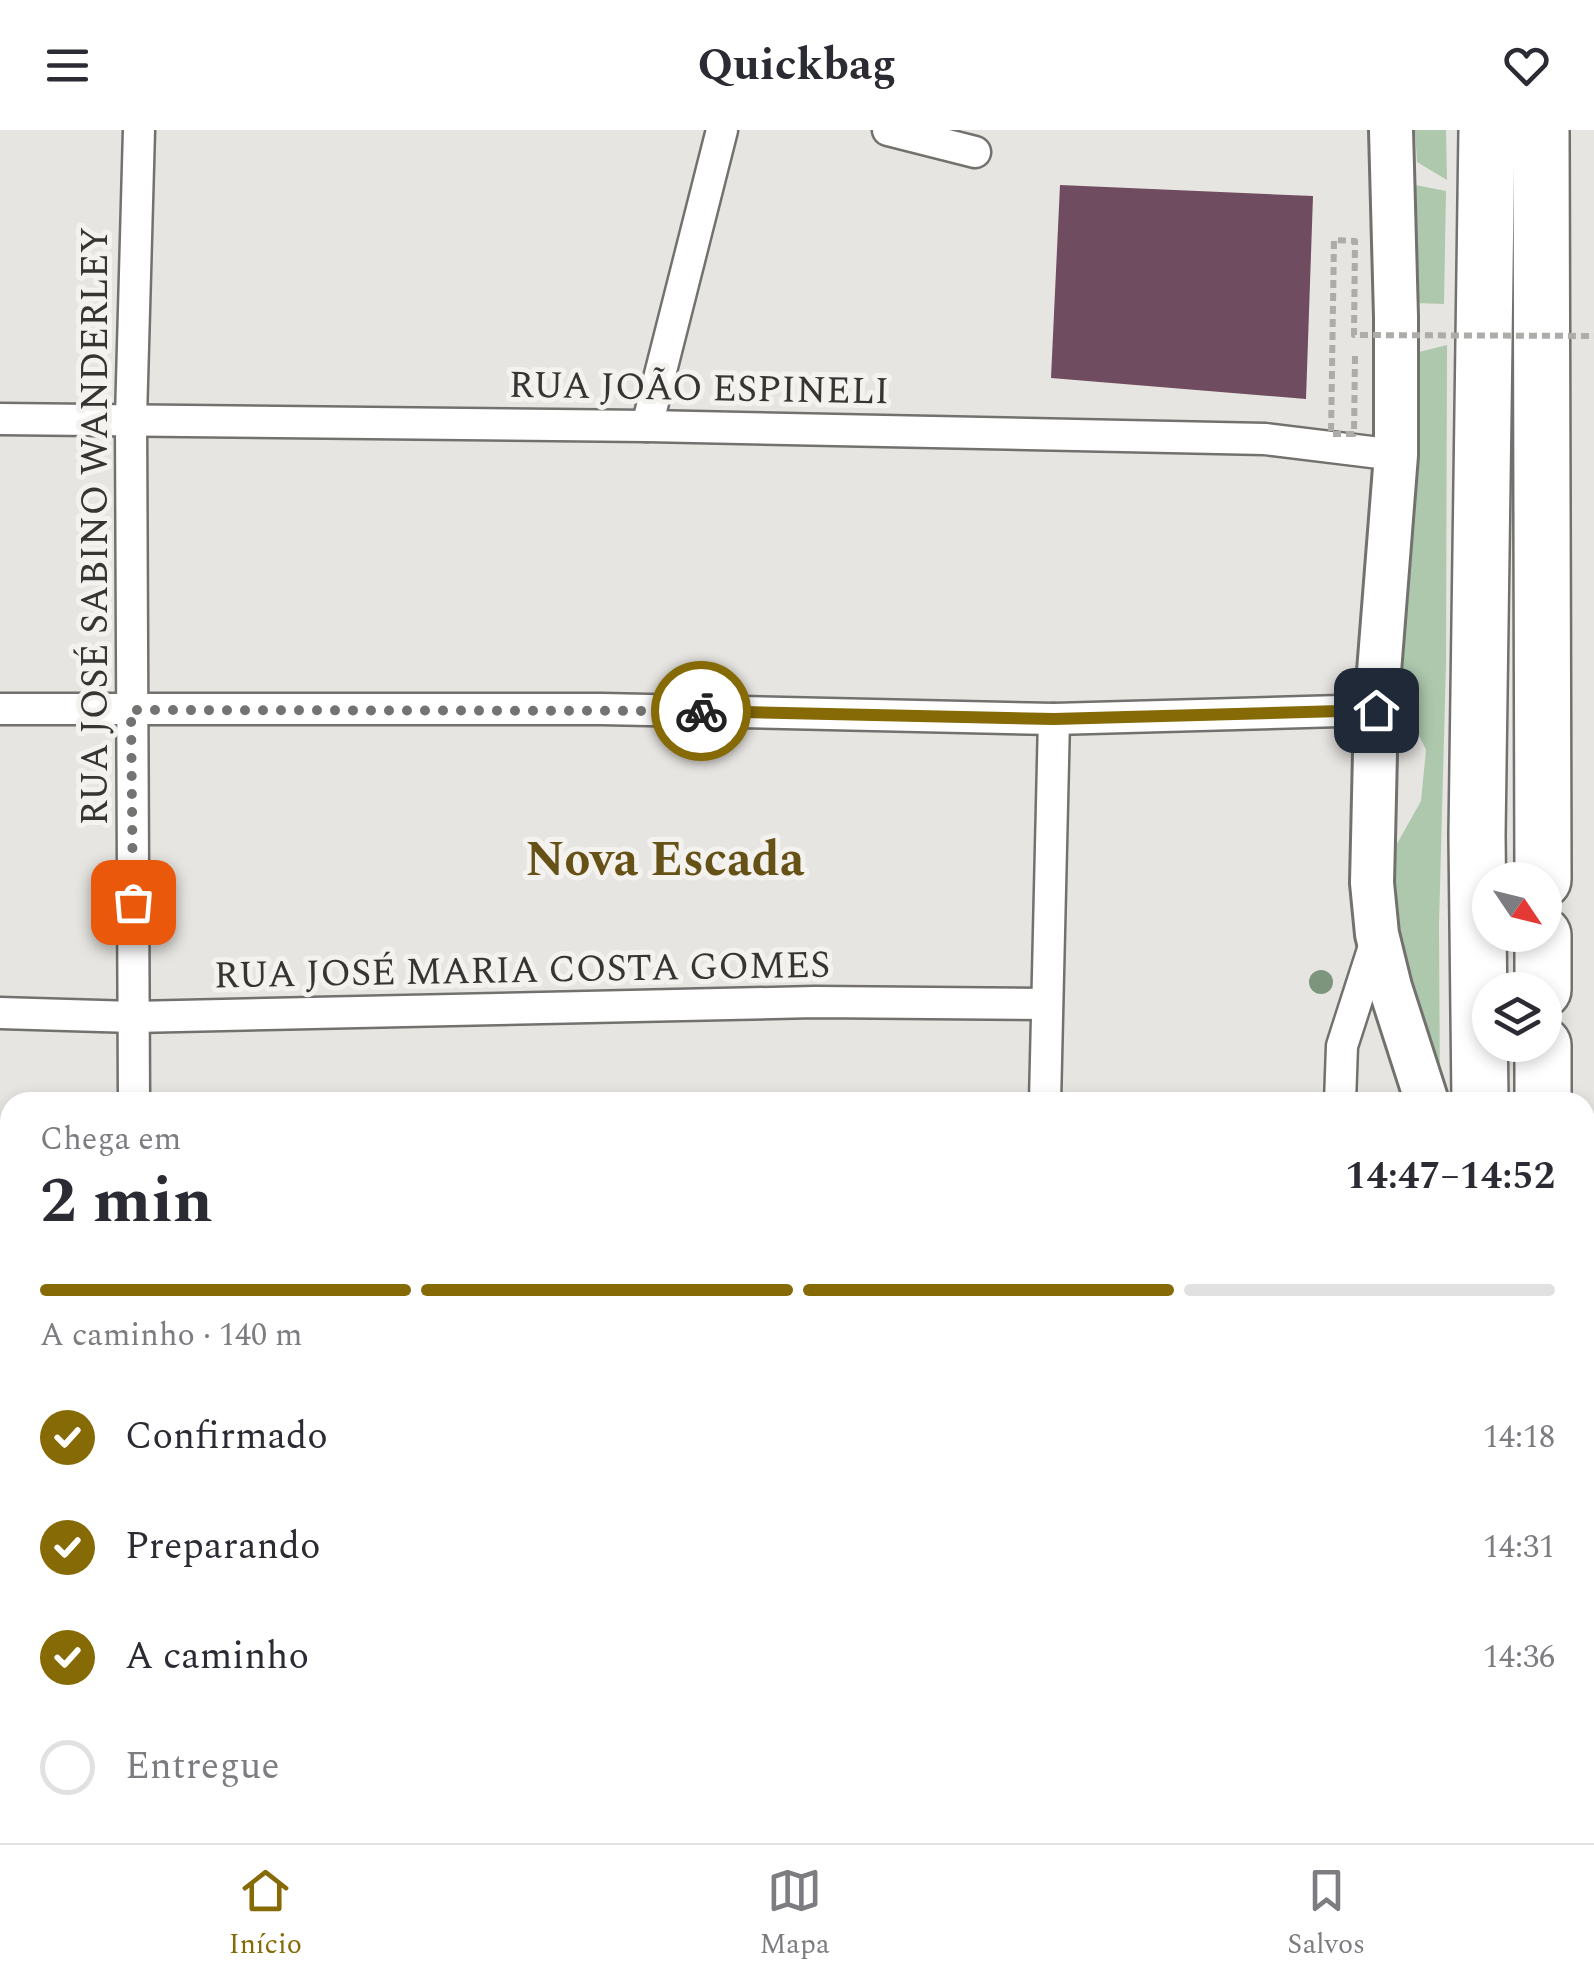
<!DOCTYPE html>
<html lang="pt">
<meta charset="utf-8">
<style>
body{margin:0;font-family:Spectral,serif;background:#f7f7f7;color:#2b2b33;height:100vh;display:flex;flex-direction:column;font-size:38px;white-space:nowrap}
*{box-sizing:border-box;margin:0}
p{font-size:32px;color:#7c7c81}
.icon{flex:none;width:55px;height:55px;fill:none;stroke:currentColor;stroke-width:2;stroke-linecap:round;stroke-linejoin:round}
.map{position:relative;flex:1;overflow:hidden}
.sheet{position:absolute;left:0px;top:962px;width:1595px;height:752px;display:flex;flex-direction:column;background:#fff;border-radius:30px 30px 0 0;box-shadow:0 5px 15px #0003}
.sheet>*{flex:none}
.needle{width:65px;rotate:125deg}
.fabs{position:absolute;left:1472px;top:732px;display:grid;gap:20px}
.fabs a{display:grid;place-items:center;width:90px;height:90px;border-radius:50%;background:#fff;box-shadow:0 5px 15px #0003;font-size:50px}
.pin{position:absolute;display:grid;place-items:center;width:85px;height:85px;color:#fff;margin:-42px;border-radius:20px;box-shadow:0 5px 15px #0006}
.courier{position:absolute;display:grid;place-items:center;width:100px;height:100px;margin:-50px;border:8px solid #866a06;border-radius:50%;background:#fff;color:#222;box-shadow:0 2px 12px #0007}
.summary em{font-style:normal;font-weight:700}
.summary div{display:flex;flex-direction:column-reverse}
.summary{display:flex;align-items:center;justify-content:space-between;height:170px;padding:0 40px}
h1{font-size:65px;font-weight:700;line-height:75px}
.bar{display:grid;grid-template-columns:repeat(4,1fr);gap:15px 10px;align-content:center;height:120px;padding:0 40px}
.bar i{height:12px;border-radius:8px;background:#e1e1e2}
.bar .on{background:#866a06}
.bar p{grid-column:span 4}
ol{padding:0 40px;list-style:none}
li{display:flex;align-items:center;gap:30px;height:110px}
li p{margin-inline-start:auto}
li .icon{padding:10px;border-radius:50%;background:#866a06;color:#fff;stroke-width:4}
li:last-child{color:#7c7c81}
li i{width:55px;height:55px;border:5px solid #e1e1e2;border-radius:50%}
header{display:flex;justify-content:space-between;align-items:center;height:130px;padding:0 40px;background:#fff;font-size:45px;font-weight:700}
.tabs{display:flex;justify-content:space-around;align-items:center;height:140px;border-top:2px solid #e1e1e2;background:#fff;font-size:28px;color:#7c7c81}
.tabs a{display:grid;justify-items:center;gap:5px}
.tabs .on{color:#866a06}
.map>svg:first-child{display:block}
</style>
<header><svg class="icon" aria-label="menu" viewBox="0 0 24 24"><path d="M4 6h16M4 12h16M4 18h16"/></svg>Quickbag<svg class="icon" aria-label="heart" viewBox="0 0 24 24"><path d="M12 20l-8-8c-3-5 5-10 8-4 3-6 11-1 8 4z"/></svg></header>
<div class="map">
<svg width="1594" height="1713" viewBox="0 0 1594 1713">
<rect width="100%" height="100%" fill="#e7e5e1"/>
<!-- green -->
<g fill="#adc8ad">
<polygon points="1415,0 1446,0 1447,50 1417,32"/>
<polygon points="1415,55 1446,61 1444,174 1416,173"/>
<polygon points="1447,215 1446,533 1439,795 1440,972 1388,790 1389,728 1421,671 1426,620 1403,571 1398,514 1420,323 1415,258 1419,222"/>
</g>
<!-- building -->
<polygon fill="#6f4c5f" points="1060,55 1313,66 1306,269 1051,248"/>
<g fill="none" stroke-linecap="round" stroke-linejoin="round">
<!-- street casing -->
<g stroke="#73716e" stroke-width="35">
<g id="street">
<polyline points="888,0 975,22"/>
<polyline points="0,289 647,296 1265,309 1396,325"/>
<polyline points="647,296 722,0"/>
<polyline points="0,579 602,579 1054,589 1376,580"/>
<polyline points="0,883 134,887 815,872 1046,874"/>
<polyline points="134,972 131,288 139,0"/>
<polyline points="1045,972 1054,589"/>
<polyline points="1340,972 1342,916 1377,807"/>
<polyline points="0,1621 10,1622"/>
<polyline points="1038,1705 1038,1713"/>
<polyline points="1369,1705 1369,1713"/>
<polyline points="159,1713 159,1705"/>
<polyline points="741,1713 741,1705"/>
</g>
</g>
<!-- secondary casing -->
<g stroke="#73716e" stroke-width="48">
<polyline id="secondary" points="1391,0 1396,187 1396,325 1376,580 1372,753 1377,804 1390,857 1427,972"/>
</g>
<!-- highway casing -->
<g stroke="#73716e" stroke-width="60">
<g id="highway">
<polyline points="1541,0 1543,750"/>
<polyline points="1543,805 1543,860"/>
<polyline points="1543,915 1543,972"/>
<polyline points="1480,972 1477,705 1487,0"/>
<polyline points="1489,1705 1489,1713"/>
<polyline points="1545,1705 1545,1713"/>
</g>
</g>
<!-- path -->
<polyline stroke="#adaca9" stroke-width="6" stroke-dasharray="8 5" stroke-linecap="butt" points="0,1242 10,1243"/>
<!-- street -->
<use href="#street" stroke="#fff" stroke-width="30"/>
<!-- secondary -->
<use href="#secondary" stroke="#fff" stroke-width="42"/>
<!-- highway -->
<use href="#highway" stroke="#fff" stroke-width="55"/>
<!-- path-bridge -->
<polyline stroke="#adaca9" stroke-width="6" stroke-dasharray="8 5" stroke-linecap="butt" points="1355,226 1354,304 1331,304 1334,110 1355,111 1354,205 1594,206"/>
</g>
<!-- trees -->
<circle fill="#7d957d" cx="1321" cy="852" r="12"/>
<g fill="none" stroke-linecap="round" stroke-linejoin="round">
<!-- done -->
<polyline stroke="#747371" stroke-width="10" stroke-dasharray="0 18" points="133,772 131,580 701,581"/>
<!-- route -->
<polyline stroke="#866a06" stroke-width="12" points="701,581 1054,589 1376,580"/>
</g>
<g text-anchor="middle" stroke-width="10" stroke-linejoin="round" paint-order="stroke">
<!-- street labels -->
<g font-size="38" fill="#363534" stroke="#f4f2ef">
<text transform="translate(699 257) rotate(1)" y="13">RUA JOÃO ESPINELI</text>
<text transform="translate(94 396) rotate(-90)" y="13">RUA JOSÉ SABINO WANDERLEY</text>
<text transform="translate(522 839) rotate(-1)" y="13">RUA JOSÉ MARIA COSTA GOMES</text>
</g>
<!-- district labels -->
<g font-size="48" font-weight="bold" fill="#665216" stroke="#f4f2ef">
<text x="665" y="745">Nova Escada</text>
</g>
</g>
</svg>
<div class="fabs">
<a><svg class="needle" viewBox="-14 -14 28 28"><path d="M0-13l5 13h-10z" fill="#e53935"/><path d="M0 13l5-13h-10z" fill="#7c7c81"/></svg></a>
<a><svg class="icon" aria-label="layers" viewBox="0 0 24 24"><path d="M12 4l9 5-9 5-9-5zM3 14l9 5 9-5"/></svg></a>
</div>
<div class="pin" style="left:133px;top:772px;background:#ea580c"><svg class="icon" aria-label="bag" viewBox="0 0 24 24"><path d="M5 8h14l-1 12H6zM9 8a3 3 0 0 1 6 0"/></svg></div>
<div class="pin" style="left:1376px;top:580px;background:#1f2937"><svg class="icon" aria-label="home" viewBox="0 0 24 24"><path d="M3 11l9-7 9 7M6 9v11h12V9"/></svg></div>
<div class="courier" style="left:701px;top:581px"><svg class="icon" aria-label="bike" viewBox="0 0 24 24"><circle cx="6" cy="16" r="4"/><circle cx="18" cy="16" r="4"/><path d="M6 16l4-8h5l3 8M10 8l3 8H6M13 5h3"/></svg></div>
<section class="sheet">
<div class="summary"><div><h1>2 min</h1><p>Chega em</p></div><em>14:47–14:52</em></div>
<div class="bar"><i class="on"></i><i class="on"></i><i class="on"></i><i></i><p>A caminho · 140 m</p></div>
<ol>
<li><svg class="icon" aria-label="check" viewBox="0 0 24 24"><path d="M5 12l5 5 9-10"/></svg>Confirmado<p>14:18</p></li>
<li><svg class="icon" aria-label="check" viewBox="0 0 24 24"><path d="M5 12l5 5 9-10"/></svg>Preparando<p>14:31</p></li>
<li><svg class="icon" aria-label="check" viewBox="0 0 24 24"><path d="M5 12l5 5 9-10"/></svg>A caminho<p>14:36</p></li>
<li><i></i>Entregue</li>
</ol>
</section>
</div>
<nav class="tabs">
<a class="on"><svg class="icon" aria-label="home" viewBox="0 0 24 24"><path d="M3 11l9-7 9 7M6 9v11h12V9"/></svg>Início</a>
<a><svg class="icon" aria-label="map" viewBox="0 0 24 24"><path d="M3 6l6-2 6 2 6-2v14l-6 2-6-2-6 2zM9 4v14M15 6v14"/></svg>Mapa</a>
<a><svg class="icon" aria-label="saved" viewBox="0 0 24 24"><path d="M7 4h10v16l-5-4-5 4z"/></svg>Salvos</a>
</nav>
